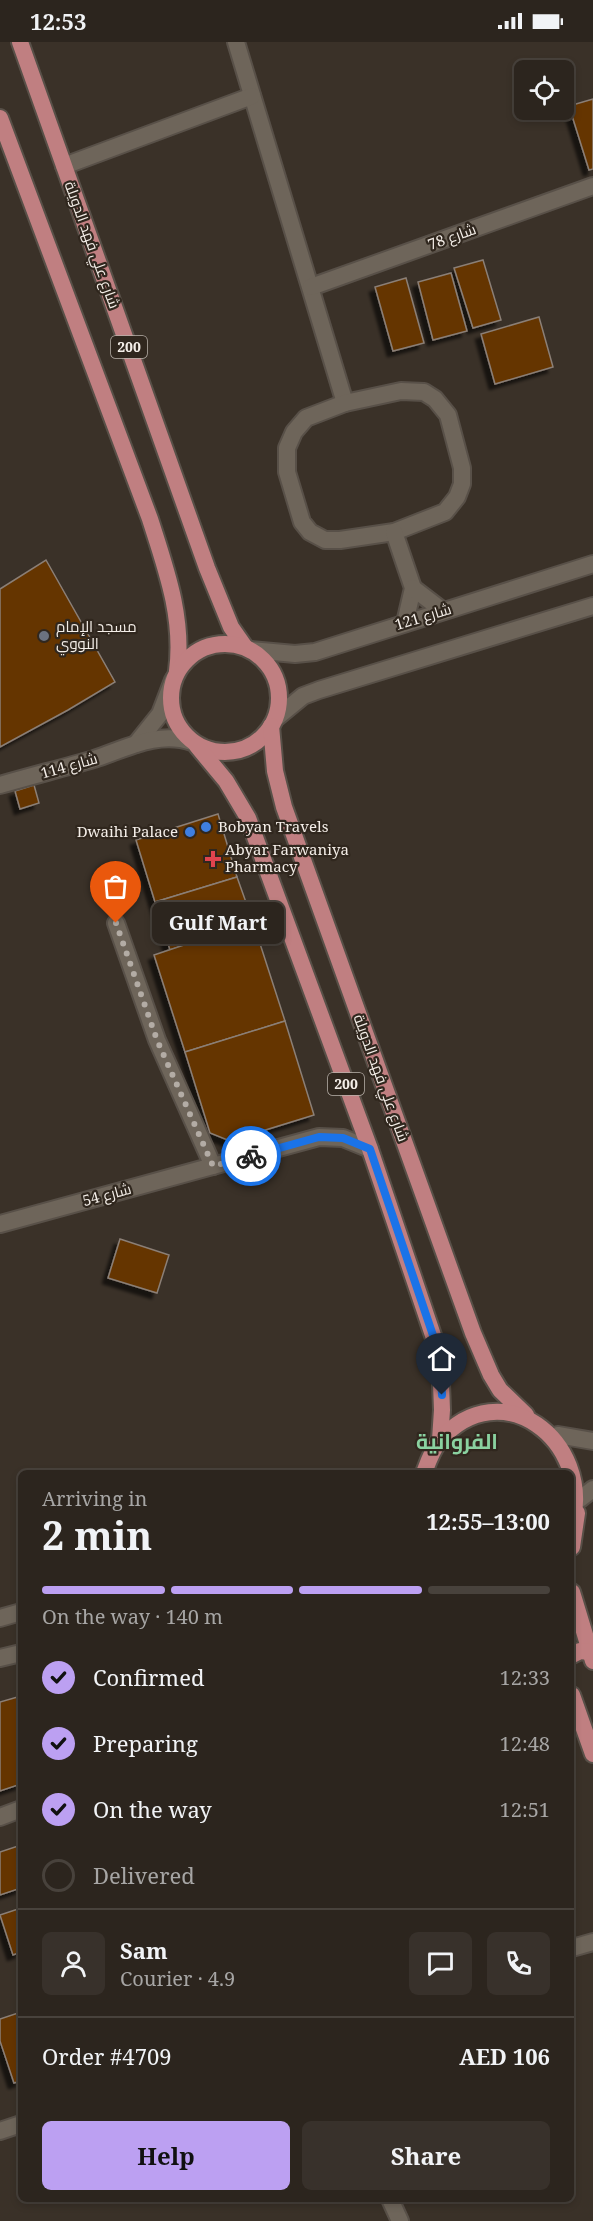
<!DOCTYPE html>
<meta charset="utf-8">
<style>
body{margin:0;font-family:"Noto Serif",Cairo,serif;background:#38312b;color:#f1f3f6;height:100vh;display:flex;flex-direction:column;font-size:22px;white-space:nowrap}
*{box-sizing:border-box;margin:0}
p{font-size:20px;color:#a6a5a4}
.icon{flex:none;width:33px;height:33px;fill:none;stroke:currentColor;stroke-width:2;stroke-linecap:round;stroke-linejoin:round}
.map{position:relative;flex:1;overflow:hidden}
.panel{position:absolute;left:18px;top:1428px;width:556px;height:732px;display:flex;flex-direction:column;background:#2c251e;border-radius:9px;box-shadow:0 3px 9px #0003,0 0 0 2px #48423c}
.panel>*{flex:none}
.fabs{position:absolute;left:514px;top:18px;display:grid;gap:12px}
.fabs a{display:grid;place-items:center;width:60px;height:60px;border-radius:9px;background:#2c251e;box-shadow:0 3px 9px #0003,0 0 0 2px #48423c;font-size:30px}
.pin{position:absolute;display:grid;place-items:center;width:51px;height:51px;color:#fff;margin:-62px -26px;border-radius:50% 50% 50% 0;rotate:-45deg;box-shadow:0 0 6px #0007}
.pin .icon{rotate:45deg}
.courier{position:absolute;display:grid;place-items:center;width:60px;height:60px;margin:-30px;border:4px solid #1a73e8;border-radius:50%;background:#fff;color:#222;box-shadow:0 2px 8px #0007}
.bubble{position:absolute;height:42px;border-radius:9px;background:#2c251e;box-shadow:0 3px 9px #0003,0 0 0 2px #48423c;font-size:20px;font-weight:700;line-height:42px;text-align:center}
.headline em{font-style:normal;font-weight:700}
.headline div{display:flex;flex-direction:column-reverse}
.headline{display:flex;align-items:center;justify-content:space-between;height:102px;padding:0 24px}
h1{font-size:39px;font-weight:700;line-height:45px}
.bar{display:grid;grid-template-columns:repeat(4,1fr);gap:9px 6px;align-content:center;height:72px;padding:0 24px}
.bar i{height:8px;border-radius:4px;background:#48423c}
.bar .current{background:#bca0f2}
.bar p{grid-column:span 4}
.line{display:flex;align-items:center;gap:15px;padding:0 24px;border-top:2px solid #48423c}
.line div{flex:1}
.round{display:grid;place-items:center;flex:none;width:63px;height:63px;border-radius:9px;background:#38312b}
ol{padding:0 24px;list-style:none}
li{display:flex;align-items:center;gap:18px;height:66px}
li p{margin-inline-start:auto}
li .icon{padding:6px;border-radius:50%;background:#bca0f2;color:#111;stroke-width:4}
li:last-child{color:#a6a5a4}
li i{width:33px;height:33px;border:3px solid #48423c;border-radius:50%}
.action{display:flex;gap:12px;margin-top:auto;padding:12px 24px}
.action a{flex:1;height:69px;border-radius:9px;background:#bca0f2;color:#111;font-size:24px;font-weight:700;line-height:69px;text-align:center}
.action a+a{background:#38312b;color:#f1f3f6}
.status{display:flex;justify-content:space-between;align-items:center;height:42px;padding:0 30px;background:#2c251e;direction:ltr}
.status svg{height:16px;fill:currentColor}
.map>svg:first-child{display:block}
</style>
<div class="status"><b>12:53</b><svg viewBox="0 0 49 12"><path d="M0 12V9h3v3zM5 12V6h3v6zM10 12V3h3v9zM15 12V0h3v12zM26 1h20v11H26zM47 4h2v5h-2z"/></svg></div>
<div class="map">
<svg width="593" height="2179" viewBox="0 0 593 2179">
<defs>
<filter id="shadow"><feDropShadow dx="-5.5" dy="5.5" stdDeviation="1.5" flood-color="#0009"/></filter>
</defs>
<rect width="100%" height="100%" fill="#3a3128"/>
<!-- building -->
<g fill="#653500" stroke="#8b7f76" stroke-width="1.5" filter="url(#shadow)">
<polygon points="593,57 593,127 589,128 569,64"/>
<polygon points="483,218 501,278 473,286 454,226"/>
<polygon points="451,231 467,289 433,298 418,240"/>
<polygon points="406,236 424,301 393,309 375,245"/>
<polygon points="539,275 553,325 495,342 481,292"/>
<polygon points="46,518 115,640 68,668 0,705 0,547"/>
<polygon points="34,743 39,761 20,767 15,749"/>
<polygon points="218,772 237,835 155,860 136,798"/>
<polygon points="237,835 253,880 170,908 155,860"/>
<polygon points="253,880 285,979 185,1010 154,913"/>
<polygon points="285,979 314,1073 230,1099 210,1091 185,1010"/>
<polygon points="120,1197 169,1213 157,1251 108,1236"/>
<polygon points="21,1654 21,1742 0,1749 0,1660"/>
<polygon points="21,1803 21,1846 0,1853 0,1810"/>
<polygon points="21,1866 21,1910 13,1913 0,1873"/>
<polygon points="21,1970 21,2039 14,2041 0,1999 0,1977"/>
</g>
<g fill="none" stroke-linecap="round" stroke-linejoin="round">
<!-- minor casing -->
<g stroke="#585048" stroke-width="20">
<g id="minor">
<polyline points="236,0 345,361"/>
<polyline points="64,124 252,54"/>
<polyline points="311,245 593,144"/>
<polygon points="401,349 424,350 435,357 448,373 462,426 462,442 457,455 445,470 394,490 340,498 325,498 310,490 302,480 287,430 287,406 294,390 306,376 345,361"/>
<polyline points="394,490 413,546 405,581"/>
<polyline points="413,546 443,569"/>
<polyline points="136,702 160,672 173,638"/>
<path d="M0,743C31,734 63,726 94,717C125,707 158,688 192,700"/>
<polyline points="116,881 157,998 213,1124"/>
<polyline points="0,1182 319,1095 343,1096 370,1107"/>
<polyline points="558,1393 593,1399"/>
<polyline points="580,1457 593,1447"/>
<polyline points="0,1775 21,1767"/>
<polyline points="572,1906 593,1900"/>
<polyline points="0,2089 21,2082"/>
<polyline points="390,2157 400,2179"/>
</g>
</g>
<!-- tertiary casing -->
<g stroke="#585048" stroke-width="20">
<g id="tertiary">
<polyline points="251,608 295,612 315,610 593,522"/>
<polyline points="275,677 303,654 319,648 593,564"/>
<polyline points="0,1576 21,1570"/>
<polyline points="0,1616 21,1611"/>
</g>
</g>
<!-- primary casing -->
<g stroke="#585048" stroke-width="20">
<g id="primary">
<polyline points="20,0 207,526 231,585 245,605"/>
<path d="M0,76L150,477C166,527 184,576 177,629"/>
<circle cx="225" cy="656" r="54"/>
<polyline points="271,684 275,729 284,765 473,1291 491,1333 500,1348 526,1373"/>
<polyline points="197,704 226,739 248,776 370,1107 440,1314 442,1368 440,1398"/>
<path d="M424,1431C428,1420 432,1408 440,1398C501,1329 593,1398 572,1482"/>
<polyline points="572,1505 577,1471"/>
<polyline points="572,1550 593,1619"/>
<polyline points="572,1613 580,1609 590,1610"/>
<polyline points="572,1653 593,1712"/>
</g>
</g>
<!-- minor -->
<use href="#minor" stroke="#6e655a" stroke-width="16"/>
<!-- tertiary -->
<use href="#tertiary" stroke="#6e655a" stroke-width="16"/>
<!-- primary -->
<use href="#primary" stroke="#c07f81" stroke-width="16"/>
</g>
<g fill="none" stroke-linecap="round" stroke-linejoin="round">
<!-- done -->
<polyline stroke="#b3aca5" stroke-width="6" stroke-dasharray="0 10.8" points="116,881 157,998 213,1124 251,1114"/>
<!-- route -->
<polyline stroke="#1a73e8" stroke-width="8" points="251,1114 319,1095 343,1096 370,1107 440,1314 442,1353"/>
</g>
<!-- markers -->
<circle fill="#6b7280" stroke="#30271e" stroke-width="2" cx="44" cy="594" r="6"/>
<g fill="#3f7fe0" stroke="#30271e" stroke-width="2">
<circle cx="206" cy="785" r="6"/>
<circle cx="190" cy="790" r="6"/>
</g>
<path fill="#e0444e" stroke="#30271e" stroke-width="2" d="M210 808h6v6h6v6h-6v6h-6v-6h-6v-6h6z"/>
<g text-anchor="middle" stroke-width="4.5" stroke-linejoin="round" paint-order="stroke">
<!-- shield labels -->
<g fill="#30271e" stroke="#b9b2ab" stroke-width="1.5">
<rect x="111" y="294" width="36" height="22" rx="4.5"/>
<rect x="328" y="1031" width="36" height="22" rx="4.5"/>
</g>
<g font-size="14" font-weight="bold" fill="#f4eee8">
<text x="129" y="310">200</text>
<text x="346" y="1047">200</text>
</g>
<!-- street labels -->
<g font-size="15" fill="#f4eee8" stroke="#30271e">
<text transform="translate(452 195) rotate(-20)" y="5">شارع 78</text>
<text transform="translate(92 203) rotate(70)" y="5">شارع علي فهد الدويلة</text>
<text transform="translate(423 575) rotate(-17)" y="5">شارع 121</text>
<text transform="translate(69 724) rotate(-16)" y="5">شارع 114</text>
<text transform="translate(381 1036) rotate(70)" y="5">شارع علي فهد الدويلة</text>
<text transform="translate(107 1153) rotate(-15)" y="5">شارع 54</text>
</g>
<!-- poi labels -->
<g font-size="15" fill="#f4eee8" stroke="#30271e" text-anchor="start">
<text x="56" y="590">مسجد الإمام<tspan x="56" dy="17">النووي</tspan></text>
<text x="218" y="790">Bobyan Travels</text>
<text x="178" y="795" text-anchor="end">Dwaihi Palace</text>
<text x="225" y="813">Abyar Farwaniya<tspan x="225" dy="17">Pharmacy</tspan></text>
</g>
<!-- district labels -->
<g font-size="21" font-weight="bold" fill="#8ad2a0" stroke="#30271e">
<text x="457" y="1407">الفروانية</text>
</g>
</g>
</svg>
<div class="fabs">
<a><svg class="icon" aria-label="locate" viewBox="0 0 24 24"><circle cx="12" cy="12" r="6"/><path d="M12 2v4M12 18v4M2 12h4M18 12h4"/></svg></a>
</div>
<div class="pin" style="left:116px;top:881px;background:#ea580c"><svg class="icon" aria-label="bag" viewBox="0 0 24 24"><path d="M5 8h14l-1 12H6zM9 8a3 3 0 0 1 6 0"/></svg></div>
<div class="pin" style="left:442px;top:1353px;background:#1f2937"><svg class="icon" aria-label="home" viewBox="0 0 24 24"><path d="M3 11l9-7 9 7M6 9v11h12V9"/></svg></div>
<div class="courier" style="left:251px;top:1114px"><svg class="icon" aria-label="bike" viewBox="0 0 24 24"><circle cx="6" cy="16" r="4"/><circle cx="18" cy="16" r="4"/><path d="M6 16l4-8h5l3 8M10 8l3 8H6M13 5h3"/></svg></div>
<div class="bubble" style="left:152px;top:860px;width:132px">Gulf Mart</div>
<section class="panel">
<div class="headline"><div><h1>2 min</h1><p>Arriving in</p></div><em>12:55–13:00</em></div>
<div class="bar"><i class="current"></i><i class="current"></i><i class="current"></i><i></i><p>On the way · 140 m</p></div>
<ol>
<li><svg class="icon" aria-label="check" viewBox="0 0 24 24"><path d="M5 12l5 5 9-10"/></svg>Confirmed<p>12:33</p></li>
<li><svg class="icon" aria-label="check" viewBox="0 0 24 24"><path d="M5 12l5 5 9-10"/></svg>Preparing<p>12:48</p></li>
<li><svg class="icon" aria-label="check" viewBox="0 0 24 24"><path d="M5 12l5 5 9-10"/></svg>On the way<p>12:51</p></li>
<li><i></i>Delivered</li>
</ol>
<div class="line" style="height:108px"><a class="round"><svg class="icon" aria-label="person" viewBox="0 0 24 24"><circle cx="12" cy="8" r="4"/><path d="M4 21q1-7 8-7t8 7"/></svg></a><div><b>Sam</b><p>Courier · 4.9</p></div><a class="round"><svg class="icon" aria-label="chat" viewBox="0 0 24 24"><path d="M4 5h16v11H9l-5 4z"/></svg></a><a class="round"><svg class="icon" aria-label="phone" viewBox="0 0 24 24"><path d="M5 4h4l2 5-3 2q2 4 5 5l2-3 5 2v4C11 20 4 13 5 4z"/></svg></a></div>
<div class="line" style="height:78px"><div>Order #4709</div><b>AED 106</b></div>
<div class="action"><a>Help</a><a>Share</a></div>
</section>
</div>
